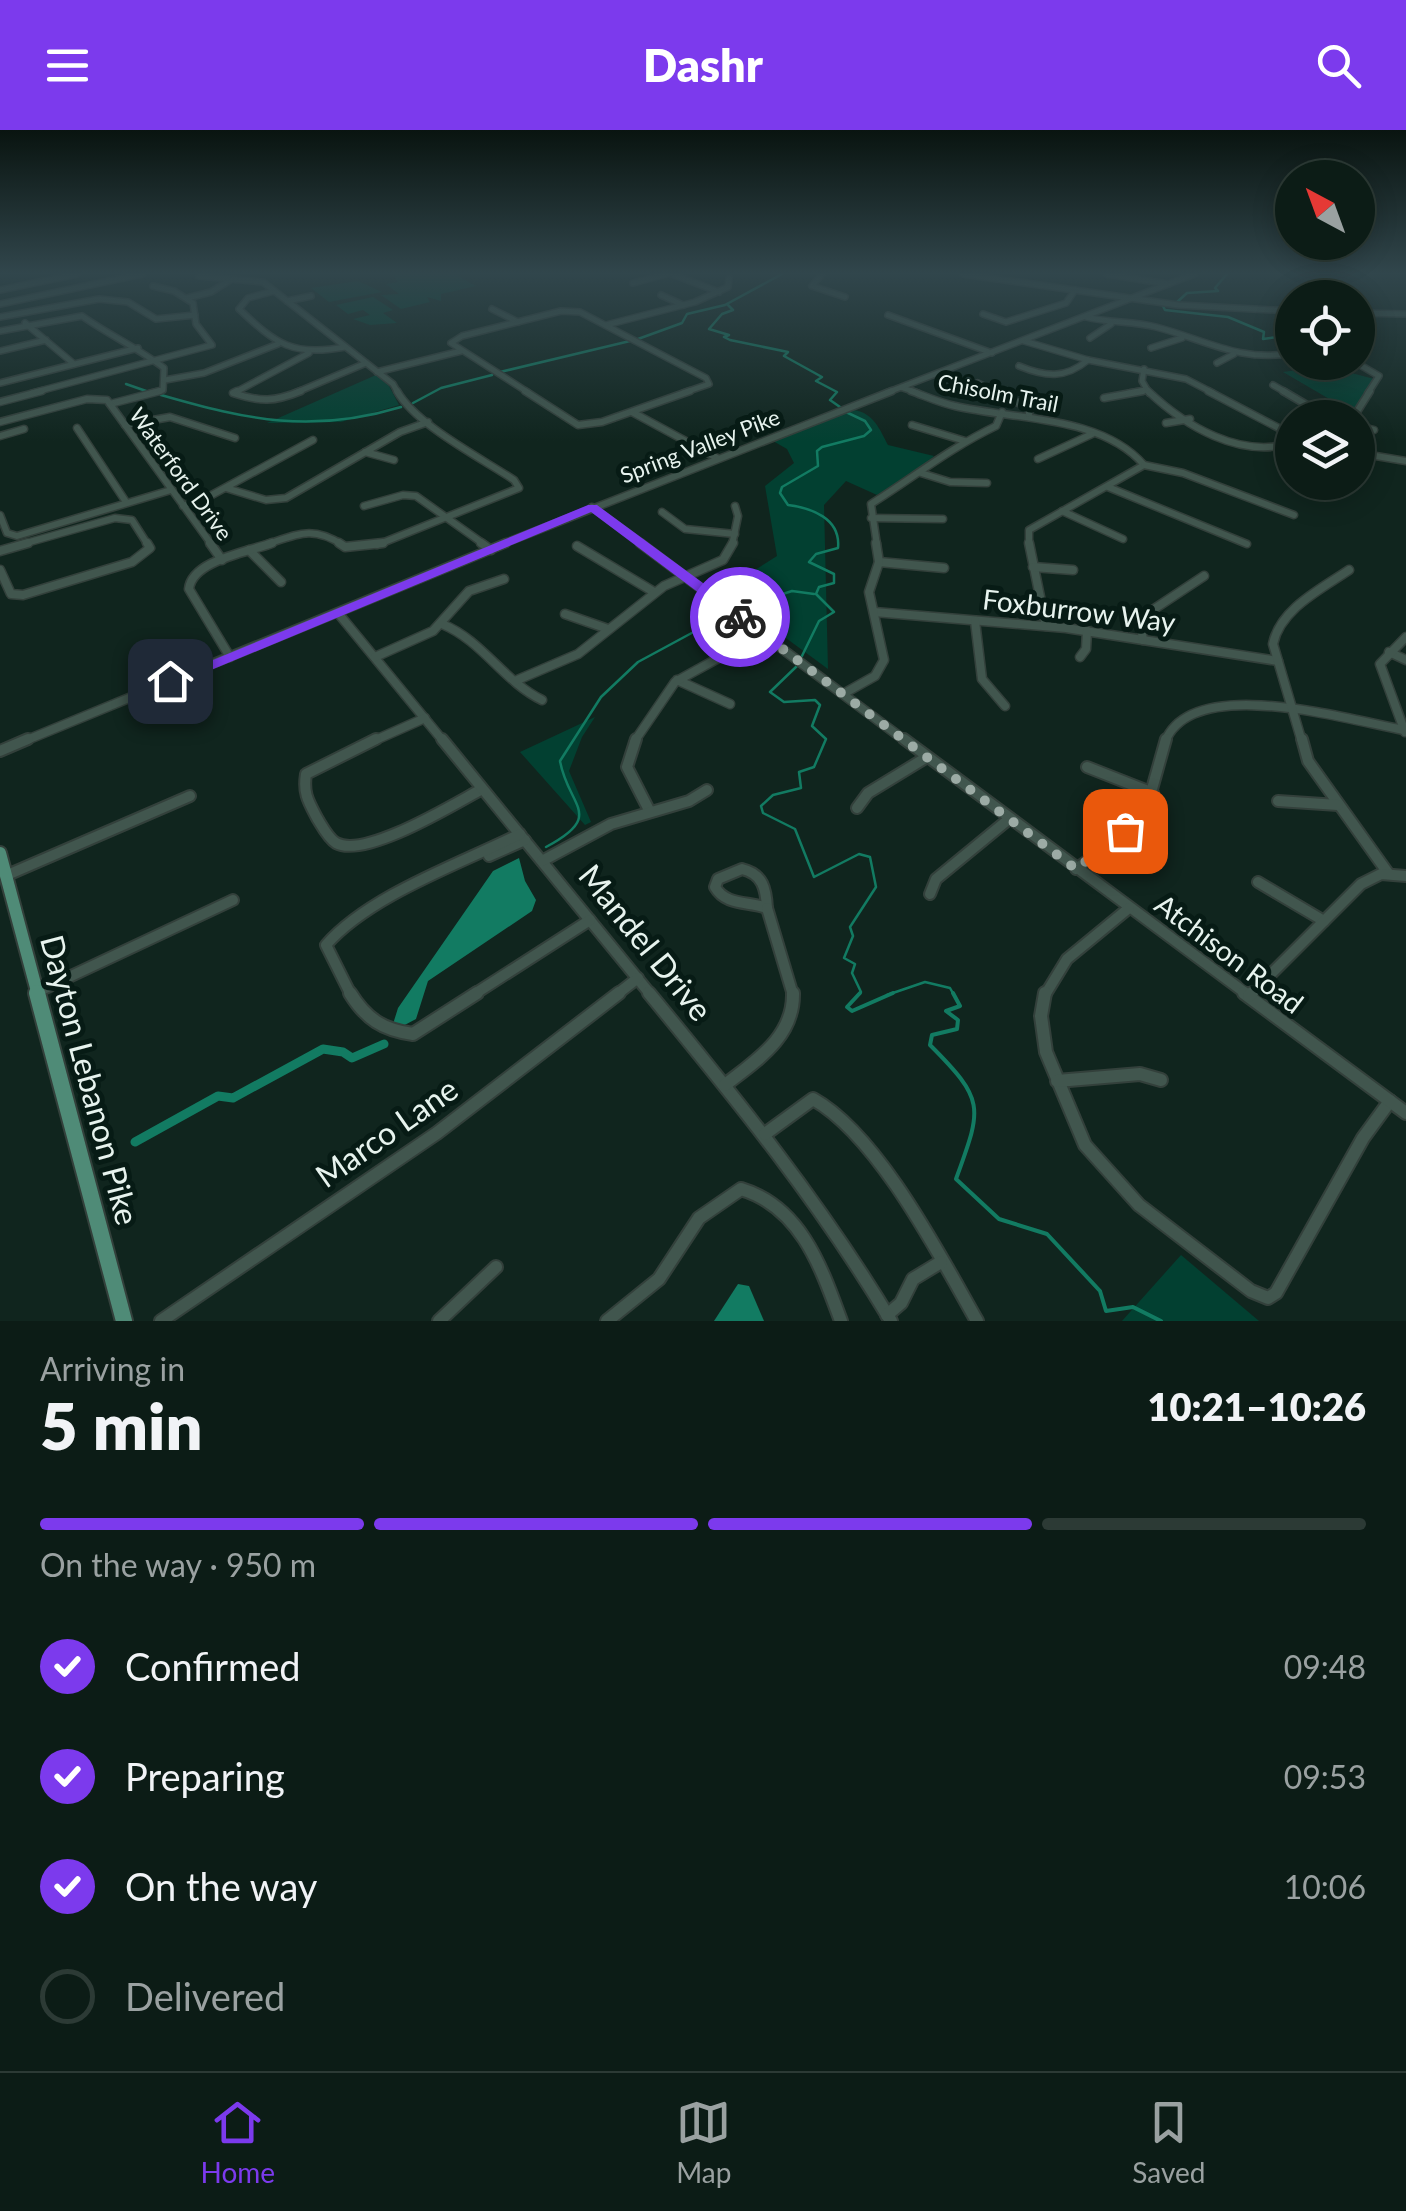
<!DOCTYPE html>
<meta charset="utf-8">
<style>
body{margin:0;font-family:Lato,sans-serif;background:#15251f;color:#f1f3f6;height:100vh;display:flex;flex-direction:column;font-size:38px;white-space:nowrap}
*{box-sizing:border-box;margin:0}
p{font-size:32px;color:#9aa1a1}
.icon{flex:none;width:55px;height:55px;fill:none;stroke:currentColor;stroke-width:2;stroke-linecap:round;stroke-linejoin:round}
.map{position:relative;height:1191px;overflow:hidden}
.side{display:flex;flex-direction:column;background:#0c1c16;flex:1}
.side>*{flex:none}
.needle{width:65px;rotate:319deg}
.fabs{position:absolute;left:1275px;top:30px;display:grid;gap:20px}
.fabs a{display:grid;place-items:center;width:100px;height:100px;border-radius:50%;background:#0c1c16;box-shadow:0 5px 25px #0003,0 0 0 2px #2c3a35;font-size:50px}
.pin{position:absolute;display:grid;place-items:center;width:85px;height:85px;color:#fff;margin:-42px;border-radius:20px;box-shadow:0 5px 15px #0006}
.courier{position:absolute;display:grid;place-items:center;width:100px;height:100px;margin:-50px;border:8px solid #7c3aed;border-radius:50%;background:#fff;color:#222;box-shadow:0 2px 12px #0007}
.summary em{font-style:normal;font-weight:800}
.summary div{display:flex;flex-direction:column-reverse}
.summary{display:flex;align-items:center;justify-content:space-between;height:170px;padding:0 40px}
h1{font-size:65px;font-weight:800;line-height:75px}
.bar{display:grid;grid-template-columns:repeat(4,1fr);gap:15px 10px;align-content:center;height:120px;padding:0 40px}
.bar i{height:12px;border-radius:8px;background:#2c3a35}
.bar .active{background:#7c3aed}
.bar p{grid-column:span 4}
ol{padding:0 40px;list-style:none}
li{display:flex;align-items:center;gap:30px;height:110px}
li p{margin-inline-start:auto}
li .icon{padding:10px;border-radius:50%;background:#7c3aed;color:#fff;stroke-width:4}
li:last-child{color:#9aa1a1}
li i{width:55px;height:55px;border:5px solid #2c3a35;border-radius:50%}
header{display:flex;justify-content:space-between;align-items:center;height:130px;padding:0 40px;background:#7c3aed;color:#fff;font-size:45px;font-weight:800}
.menu{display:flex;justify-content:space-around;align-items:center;height:140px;border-top:2px solid #2c3a35;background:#0c1c16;font-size:28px;color:#9aa1a1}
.menu a{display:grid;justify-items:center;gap:5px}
.menu .active{color:#7c3aed}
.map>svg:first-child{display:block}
</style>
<header><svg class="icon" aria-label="menu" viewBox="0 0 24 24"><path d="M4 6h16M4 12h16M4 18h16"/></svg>Dashr<svg class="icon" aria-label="search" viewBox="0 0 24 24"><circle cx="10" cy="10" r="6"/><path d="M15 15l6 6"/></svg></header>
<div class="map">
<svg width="1406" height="1191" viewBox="0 0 1406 1191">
<rect width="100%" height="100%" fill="#10251e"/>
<!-- green -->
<g fill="#024031">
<polygon points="393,144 454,144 476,156 441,164 441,171 427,167 430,172 401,179 381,165 399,164 386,154 398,152"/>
<polygon points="358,151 382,162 329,172 311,158"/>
<polygon points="373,167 393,180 383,183 397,193 370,195 353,189 370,185 363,180 348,184 336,175"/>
<polygon points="1325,236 1378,250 1355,284 1283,242"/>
<polygon points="376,245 389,256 399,275 341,292 267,293"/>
<path d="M854,280C874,283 880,300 888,315L934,326L922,338L877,365L846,351L824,375L828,539L722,461L777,426L765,356L794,333L787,319L773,311Z"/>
<polygon points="595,587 582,607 569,641 591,692 585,695 520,622"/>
<polygon points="1181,1125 1259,1191 1122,1191"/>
</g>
<!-- water -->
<g fill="#127b62">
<polygon points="519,728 525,751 536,770 532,781 428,851 416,889 399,898 393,894 398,878 493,741"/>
<polygon points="738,1154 749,1156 764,1191 714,1191"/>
</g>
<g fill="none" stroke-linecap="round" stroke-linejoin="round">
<!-- stream-far1 -->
<g stroke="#127b62" stroke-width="2.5">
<polyline points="1176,173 1187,163 1218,161 1215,158 1227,144"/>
<polyline points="727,174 733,180 722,184 709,199 729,205 724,207 730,210 788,222 784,226 822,247 816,251 837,262 830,270 840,277"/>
<polyline points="1163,176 1165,180 1228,187 1264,202 1263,209 1277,207 1276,203 1292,205"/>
<polyline points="638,209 682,193 687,184 725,175 782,144"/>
<polyline points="1358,219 1363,220"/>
<polyline points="500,242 630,211"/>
<polyline points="126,254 149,262"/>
<path d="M161,265C248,290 312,304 401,277"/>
<polyline points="413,273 441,258 492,245"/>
<polyline points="740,478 792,461 814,464"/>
<path d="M800,530L819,491L834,482L816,464L819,457L834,453V444L809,432L816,424L838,418C841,388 811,378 788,375L780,363L782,357L818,336L817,321L822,317L864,306L871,300L865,291L846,282"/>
<polyline points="797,536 770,562 784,572 815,570 820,575 812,596 826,609 814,637 799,642 801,658 773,665 761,676 763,683 795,699 814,747 859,724 870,727 876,757 850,797 853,806 844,828 855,834 852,843 861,862 858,865"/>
<path d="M546,717C606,685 568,677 560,631L601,567L638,532L725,485"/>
<polyline points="887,865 925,852 950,858 954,865"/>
</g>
<!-- stream -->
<g stroke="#127b62" stroke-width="4">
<polyline points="860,863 847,877 852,881 893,863"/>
<path d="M953,863L960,876L946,881L958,890L957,899L932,905L930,915C986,971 982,977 956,1049L999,1089L1047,1104L1100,1161L1106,1181L1133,1177L1161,1191"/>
</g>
<!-- canal -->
<polyline stroke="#127b62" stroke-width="9" points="135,1012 218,966 233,968 323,919 343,922 352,928 384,914"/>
<!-- minor-far4 casing -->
<g stroke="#33403b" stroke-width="8">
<g id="minor-far4">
<polyline points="672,144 719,162"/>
<polyline points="822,144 812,156 845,167"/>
<polyline points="963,144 1178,175 1292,181"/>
<polyline points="1107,144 1168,154"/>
<polyline points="199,146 263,152 393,254 398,263"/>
<polyline points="633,153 666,144"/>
<polyline points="0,160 77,144"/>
<path d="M274,161L248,168L239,179C276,214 293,227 345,217"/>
<polyline points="661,165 683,175"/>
<polyline points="187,168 211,162 230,150"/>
<polyline points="287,171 311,166"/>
<polyline points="0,174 142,144"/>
<polyline points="492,179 518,192"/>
<polyline points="1358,183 1406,184"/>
<polyline points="983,184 1006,192 1066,173 1075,160"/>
<polyline points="888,185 992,223"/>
<polyline points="0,187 99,169 128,172 156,189 195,185"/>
<path d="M1086,187C1109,193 1133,191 1156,197C1203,209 1241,233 1292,223"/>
<polyline points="25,193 74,234"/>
<polyline points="606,195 695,172 728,157 729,148"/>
<path d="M0,201L82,186C109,205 138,218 164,238L163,260L151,263"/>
<polyline points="1090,208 1111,194"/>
<polyline points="1024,211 1088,230 1186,249 1213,263"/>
<polyline points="1151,218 1182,208"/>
<polyline points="0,221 46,210"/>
<polyline points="1355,232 1379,246 1368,263"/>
<polyline points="1217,233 1234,224"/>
<path d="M1019,236C1046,247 1065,249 1088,230"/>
<polyline points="1144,239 1142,251 1149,263"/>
<polyline points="377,242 461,221"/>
<polyline points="165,250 204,243 278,214"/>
<polyline points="0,253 138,218"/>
<polyline points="978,253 999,263"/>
<polyline points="1273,255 1287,263"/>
<polyline points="903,258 918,263"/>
<polyline points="32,263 212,215 196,194 193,173 174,161 153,156"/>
<polyline points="234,263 309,223"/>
<polyline points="295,263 366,233"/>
<polyline points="529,263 451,213 462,206 561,181 580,182 706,248 709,254 683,263"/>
<polyline points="886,263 1194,144"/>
<polyline points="1129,263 1147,260"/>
</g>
</g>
<!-- minor-far3 casing -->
<g stroke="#33403b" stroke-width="9">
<g id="minor-far3">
<path d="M237,261L233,263C261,272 274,272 301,261"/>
<polyline points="525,261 578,295 602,292 690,261"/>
<path d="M911,261C925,266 940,273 955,276C1014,290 1101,285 1144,335L1029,400V415"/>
<polyline points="994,261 1029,278 1029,284"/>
<path d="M1148,261C1185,296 1240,329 1292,313"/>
<polyline points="1208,261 1292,305"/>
<polyline points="1283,261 1329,288"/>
<polyline points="1104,268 1143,261"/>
<polyline points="0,272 42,261"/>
<polyline points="110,274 160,261"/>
<polyline points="632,282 717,328"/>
<polyline points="1353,288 1370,261"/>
<polyline points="0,292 87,269 107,270 212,415"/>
<polyline points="1166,293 1190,289"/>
<polyline points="125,295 170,287 235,308"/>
<polyline points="912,295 965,311"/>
<polyline points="1358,296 1374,300"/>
<polyline points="77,298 126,372"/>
<polyline points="0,306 24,299"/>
<polyline points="365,322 394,330"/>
<polyline points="1358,323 1406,331"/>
<polyline points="1038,329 1092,304"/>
<polyline points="1144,335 1183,343 1294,385"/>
<polyline points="921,343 950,352 987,353"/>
<polyline points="1108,357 1247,414"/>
<polyline points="226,358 266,370 286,368 400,302 428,292"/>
<polyline points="1340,360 1341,352"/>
<polyline points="183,376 208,367 313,310"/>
<polyline points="364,376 403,365 416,366 485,415"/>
<polyline points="592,377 644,415"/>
<polyline points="1062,381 1123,409"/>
<polyline points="662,382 685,399 735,404"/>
<polyline points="0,385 7,403 17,406 171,360"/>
<polyline points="871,388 943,389"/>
<polyline points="19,415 115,388 132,390 148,415"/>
<path d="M265,415C298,404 312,395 343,415"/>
<path d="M377,415L519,358L514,350C481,328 416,295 397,261"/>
<polyline points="500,415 892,261"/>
<polyline points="732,415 738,386 735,376"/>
<path d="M877,415L871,374C914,347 950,318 996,296L1002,282"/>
</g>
</g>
<!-- minor-far2 casing -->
<g stroke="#33403b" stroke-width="11">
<g id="minor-far2">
<polyline points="210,413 222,430"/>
<polyline points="339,413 345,417 383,413"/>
<polyline points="481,413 491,420"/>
<polyline points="640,413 907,612"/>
<polyline points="1029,413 1046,496"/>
<polyline points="577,416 654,462"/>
<polyline points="249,420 281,452"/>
<polyline points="0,421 28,413"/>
<polyline points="879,432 944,438"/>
<polyline points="1033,437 1073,440"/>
<polyline points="0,440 11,464 23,465 132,432 150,418 147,413"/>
<polyline points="874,482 1066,498 1278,531"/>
<polyline points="338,483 444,612"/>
<polyline points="565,484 608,499"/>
<polyline points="975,491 982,549 1005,576"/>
<path d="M442,494C483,511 503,551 542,570"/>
<polyline points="1143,510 1141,496 1145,485 1204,446"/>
<polyline points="1389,522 1406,530"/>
<path d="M230,527L189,459C192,430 249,422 272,413"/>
<polyline points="375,527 433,501 469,461 504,449"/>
<polyline points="1080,527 1086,519 1087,501"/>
<polyline points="677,550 730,574"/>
<polyline points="515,551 578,524 664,456 723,430 733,413"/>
<polyline points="843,564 875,546 884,530 869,462 879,432 876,413"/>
<polyline points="1405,602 1380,534 1406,507"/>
<polyline points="22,612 506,413"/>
<polyline points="371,612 425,588"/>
<polyline points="634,612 675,552 762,504"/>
<path d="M1165,612C1192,543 1348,590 1404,600"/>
<path d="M1302,612L1273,514C1280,479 1321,459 1349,440"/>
</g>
</g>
<!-- minor-far1 casing -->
<g stroke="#33403b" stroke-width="14">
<g id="minor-far1">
<path d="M376,609L306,644C303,663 308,671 317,688C322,696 328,708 336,713C365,729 454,674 482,659"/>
<polyline points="442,609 651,865"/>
<polyline points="636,609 627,637 650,682"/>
<polyline points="904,609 1248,865"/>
<polyline points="1302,609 1308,631 1388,743"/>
<polyline points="0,621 28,609"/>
<polyline points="1087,637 1153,663"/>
<polyline points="1278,671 1338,675"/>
<polyline points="857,678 868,663 927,627"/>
<polyline points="489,726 525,710"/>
<polyline points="542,731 611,694 689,671 707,660"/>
<path d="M742,739C763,744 766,759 767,778C748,771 726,776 715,757L718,749Z"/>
<polyline points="1076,739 1128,702 1145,684 1166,609"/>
<polyline points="5,746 190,666"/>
<polyline points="1258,752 1324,791"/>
<polyline points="930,764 936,749 1009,689"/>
<polyline points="767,778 793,865"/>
<polyline points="37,862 233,770"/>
<path d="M351,865L326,815C370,765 460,734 520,704"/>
<polyline points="473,865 590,790"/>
<polyline points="616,865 638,848"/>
<polyline points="1045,865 1067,829 1129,778"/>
<polyline points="1250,865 1361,754 1381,744 1406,746"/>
</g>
</g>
<!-- minor casing -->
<g stroke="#33403b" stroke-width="16">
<g id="minor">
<path d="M350,863C366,889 383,900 413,904L477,863"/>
<path d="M649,863C738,971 819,1071 891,1191"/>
<polyline points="1045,863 1041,886 1046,922 1085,1015 1139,1075 1251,1161 1268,1168 1276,1163 1363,1008 1390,971"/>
<polyline points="1244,863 1406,983"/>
<polyline points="1249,866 1252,863"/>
<polyline points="1057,951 1140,944 1161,950"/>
<path d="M725,955C757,930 794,907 793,863"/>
<path d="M765,1004L813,969C878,1005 940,1126 977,1191"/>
<polyline points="887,1185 901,1173 913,1149 941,1132"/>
<polyline points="161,1191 437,1003 619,863"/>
<polyline points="439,1191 496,1137"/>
<path d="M607,1191L659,1149L699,1088L741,1059C801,1077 821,1137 841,1191"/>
</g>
</g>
<!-- major-far1 casing -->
<g stroke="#33403b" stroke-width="16">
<polyline id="major-far1" points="0,723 38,865"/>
</g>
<!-- major casing -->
<g stroke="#33403b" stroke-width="20">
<polyline id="major" points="37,863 124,1191"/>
</g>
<!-- minor-far4 -->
<use href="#minor-far4" stroke="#41564e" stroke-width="5"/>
<!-- minor-far3 -->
<use href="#minor-far3" stroke="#41564e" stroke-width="6"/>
<!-- minor-far2 -->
<use href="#minor-far2" stroke="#41564e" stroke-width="8"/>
<!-- minor-far1 -->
<use href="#minor-far1" stroke="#41564e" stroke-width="10"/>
<!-- minor -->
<use href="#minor" stroke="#41564e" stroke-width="12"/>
<!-- major-far1 -->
<use href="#major-far1" stroke="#4f8b77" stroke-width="12"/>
<!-- major -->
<use href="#major" stroke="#4f8b77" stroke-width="16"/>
</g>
<!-- sky -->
<linearGradient id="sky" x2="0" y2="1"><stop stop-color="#091410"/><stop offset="0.46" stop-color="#31464c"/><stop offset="1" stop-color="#31464c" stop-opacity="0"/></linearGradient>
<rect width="1406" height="311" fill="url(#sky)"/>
<!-- route -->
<polygon fill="#7c3aed" points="588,375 597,375 745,484 745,490 735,490 591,382 175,555 162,551"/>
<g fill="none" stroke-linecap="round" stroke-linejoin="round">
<!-- done -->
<polyline stroke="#9caba5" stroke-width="10" stroke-dasharray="0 18" points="740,487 1076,739 1125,701"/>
</g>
<g text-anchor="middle" stroke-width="10" stroke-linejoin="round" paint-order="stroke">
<!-- far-street labels -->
<g font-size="22" fill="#e7f3ee" stroke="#071b15">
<text transform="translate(998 263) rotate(11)" y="8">Chisolm Trail</text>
<text transform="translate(700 316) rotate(-21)" y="8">Spring Valley Pike</text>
<text transform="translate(181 344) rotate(54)" y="8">Waterford Drive</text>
</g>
<!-- street labels -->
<g font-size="28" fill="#e7f3ee" stroke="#071b15">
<text transform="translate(1079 481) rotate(7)" y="10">Foxburrow Way</text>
<text transform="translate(1229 824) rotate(37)" y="10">Atchison Road</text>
</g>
<!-- near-street labels -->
<g font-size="32" fill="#e7f3ee" stroke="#071b15">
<text transform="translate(645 813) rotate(51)" y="11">Mandel Drive</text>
<text transform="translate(89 950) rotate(75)" y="11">Dayton Lebanon Pike</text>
<text transform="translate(387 1003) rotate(-35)" y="11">Marco Lane</text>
</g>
</g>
</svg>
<div class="fabs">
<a><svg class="needle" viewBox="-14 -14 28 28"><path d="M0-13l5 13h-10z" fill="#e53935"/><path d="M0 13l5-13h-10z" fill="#9aa1a1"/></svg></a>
<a><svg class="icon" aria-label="locate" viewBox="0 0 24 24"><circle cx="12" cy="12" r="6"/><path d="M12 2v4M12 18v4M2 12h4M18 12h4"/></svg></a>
<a><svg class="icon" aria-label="layers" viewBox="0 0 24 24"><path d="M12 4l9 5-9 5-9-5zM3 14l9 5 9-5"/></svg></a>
</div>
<div class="pin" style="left:1125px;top:701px;background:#ea580c"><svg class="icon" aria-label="bag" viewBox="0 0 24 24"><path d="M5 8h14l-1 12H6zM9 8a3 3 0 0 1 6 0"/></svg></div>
<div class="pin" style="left:170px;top:551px;background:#1f2937"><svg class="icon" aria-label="home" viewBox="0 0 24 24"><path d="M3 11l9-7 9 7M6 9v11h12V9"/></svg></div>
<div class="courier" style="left:740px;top:487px"><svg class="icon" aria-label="bike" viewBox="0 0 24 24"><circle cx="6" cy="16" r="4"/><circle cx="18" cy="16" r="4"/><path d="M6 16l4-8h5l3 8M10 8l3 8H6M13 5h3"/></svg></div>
</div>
<section class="side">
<div class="summary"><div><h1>5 min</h1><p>Arriving in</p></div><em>10:21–10:26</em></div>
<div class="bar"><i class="active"></i><i class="active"></i><i class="active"></i><i></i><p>On the way · 950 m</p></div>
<ol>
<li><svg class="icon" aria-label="check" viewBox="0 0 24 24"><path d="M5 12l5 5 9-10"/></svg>Confirmed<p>09:48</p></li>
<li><svg class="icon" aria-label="check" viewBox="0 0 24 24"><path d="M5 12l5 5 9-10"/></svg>Preparing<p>09:53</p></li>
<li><svg class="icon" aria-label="check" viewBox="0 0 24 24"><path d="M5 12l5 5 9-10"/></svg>On the way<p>10:06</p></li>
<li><i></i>Delivered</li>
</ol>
</section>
<nav class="menu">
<a class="active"><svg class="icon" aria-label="home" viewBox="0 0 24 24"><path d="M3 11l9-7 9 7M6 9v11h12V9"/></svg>Home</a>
<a><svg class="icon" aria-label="map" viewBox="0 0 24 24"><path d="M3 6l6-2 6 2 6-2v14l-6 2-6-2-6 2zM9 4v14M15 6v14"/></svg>Map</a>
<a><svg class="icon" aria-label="saved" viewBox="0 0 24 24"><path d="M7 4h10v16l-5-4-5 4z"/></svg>Saved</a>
</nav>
